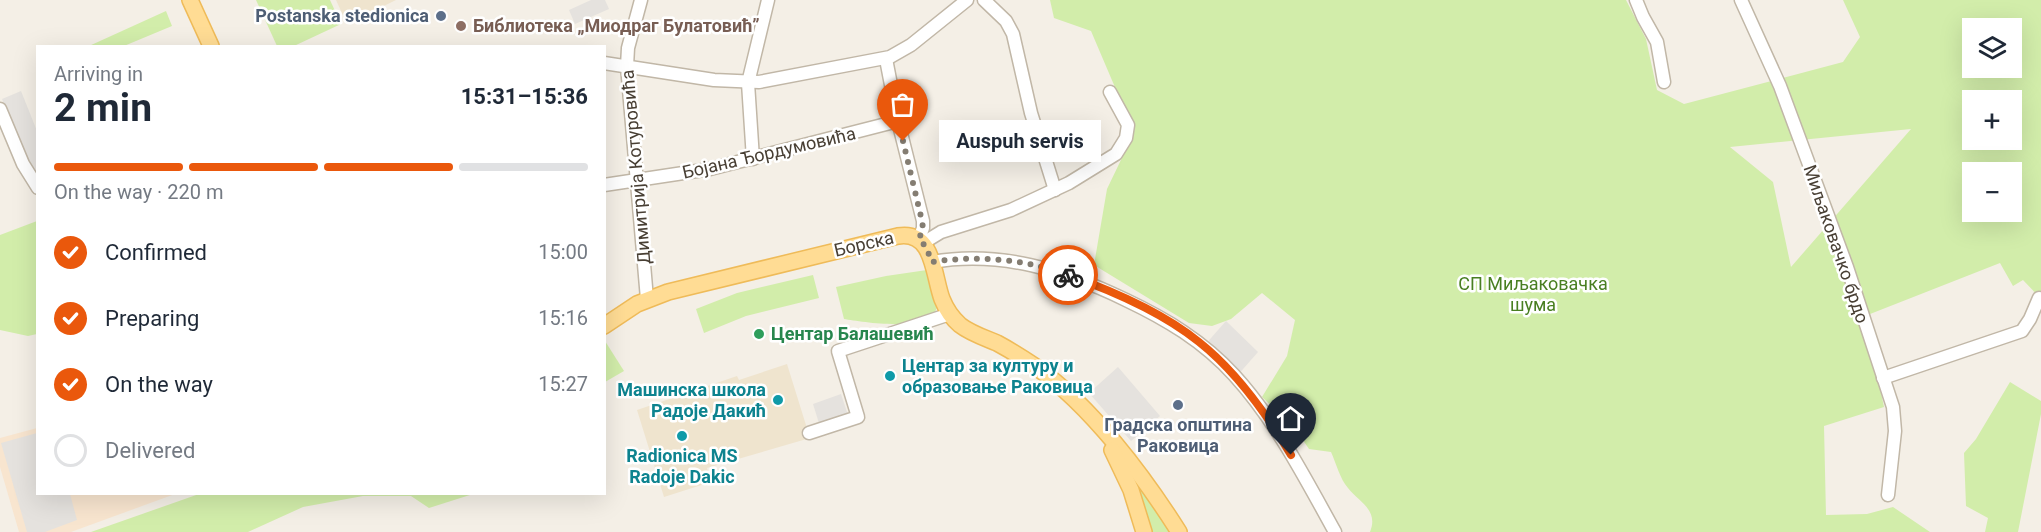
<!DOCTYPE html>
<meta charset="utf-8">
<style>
body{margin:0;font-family:Roboto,sans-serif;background:#f6f6f7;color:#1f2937;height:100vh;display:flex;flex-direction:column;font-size:22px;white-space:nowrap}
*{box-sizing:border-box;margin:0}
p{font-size:20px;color:#747a83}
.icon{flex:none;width:33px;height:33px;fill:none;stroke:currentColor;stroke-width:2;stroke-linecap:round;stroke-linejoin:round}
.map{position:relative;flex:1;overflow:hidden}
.panel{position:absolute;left:36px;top:45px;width:570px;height:450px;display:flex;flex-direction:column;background:#fff;border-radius:0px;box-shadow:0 6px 24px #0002}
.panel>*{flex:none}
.controls{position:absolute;left:1962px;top:18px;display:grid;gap:12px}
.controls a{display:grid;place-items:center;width:60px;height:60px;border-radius:0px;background:#fff;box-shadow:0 6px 24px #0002;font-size:30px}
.pin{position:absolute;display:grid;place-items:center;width:51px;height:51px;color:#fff;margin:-62px -26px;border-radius:50% 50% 50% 0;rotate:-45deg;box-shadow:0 0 6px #0007}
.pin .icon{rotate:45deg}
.courier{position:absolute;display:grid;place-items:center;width:60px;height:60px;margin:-30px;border:4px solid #ea580c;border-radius:50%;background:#fff;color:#222;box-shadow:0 2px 8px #0007}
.bubble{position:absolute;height:42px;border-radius:0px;background:#fff;box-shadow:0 6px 24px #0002;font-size:20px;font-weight:700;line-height:42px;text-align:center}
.summary em{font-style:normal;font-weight:700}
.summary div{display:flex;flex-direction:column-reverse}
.summary{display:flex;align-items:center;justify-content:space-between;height:102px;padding:0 18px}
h1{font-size:39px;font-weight:700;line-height:45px}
.bar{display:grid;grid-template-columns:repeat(4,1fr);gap:9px 6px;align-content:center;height:72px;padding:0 18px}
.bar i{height:8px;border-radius:4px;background:#e0e1e3}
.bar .active{background:#ea580c}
.bar p{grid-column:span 4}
ol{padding:0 18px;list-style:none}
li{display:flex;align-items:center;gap:18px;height:66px}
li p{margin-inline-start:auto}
li .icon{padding:6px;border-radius:50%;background:#ea580c;color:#fff;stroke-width:4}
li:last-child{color:#747a83}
li i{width:33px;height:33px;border:3px solid #e0e1e3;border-radius:50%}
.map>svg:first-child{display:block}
</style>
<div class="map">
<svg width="2041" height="532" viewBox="0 0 2041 532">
<rect width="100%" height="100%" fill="#f4efe6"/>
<!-- commercial -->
<polygon fill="#f8e5cf" points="37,428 38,494 175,494 71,532 19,532 0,467 0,438"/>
<!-- education -->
<g fill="#efe4ce">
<polygon points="336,0 396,0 347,24"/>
<polygon points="787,364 810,438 707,468 711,482 664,497 637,410 737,376 739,380"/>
</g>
<!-- green -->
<g fill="#d2edaa" fill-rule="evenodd">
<polygon points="256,0 330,0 341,24 294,46 277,46"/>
<path d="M1050,0H1626L1646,39L1657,90L1684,104L1843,62L1860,37L1843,0H2041V299L2023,280L2013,286L2000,263L1865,316L1884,407L1824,426L1826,515L1867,514L1893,507L1930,532H1370C1379,510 1359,502 1348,488C1340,479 1336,463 1331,452L1309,449L1294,427L1262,397L1287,356L1295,320L1262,293L1231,319L1212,326L1189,323L1094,265L1107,189L1131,139L1134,124L1117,92L1091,31L1054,18ZM1972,28H2012V68H1972ZM1972,100H2012V140H1972ZM1911,129L1791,267L1773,182L1730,147ZM1972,172H2012V212H1972Z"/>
<polygon points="166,11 172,26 124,46 89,46"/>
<polygon points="37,221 37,334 28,336 0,330 0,235"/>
<path d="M927,270L937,306C934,334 863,322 844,319L836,287L886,276Z"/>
<polygon points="813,275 819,298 746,316 704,333 696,309 737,293"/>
<polygon points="605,341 624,371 605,382 604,382"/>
<polygon points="2010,382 2041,401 2041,414 2018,532 1985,532 1988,518 1966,506 1964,453 1976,439"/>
<polygon points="1132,476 1172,532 1147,532"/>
<polygon points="199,494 473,494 429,508 411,496 363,496 303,507 248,532 91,532"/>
</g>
<!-- parking -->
<g fill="#e5e2de">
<polygon points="591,0 605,0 609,9 575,24 569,10"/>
<polygon points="21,91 37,131 37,172 33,174 2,99"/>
<polygon points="1226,321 1258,352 1236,377 1204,346"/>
<polygon points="1118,367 1160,416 1131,441 1089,393"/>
<polygon points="841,394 851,424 822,433 813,404"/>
<polygon points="37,433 38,494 70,494 77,520 45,532 27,532 1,443"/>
</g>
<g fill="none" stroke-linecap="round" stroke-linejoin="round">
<!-- minor casing -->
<g stroke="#c1b7a7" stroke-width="15">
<g id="minor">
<polyline points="641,0 628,48 627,66 647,299"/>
<polyline points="984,0 1006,21 1013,34 1031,113 1055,190"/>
<polyline points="1636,0 1643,17 1657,42 1664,82"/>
<polyline points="1741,0 1780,86 1847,267 1893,407 1895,431 1888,495"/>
<polyline points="886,59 898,121 923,221 923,228 919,239"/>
<polyline points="604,63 714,80 759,82 890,57 911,45 967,0"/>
<polyline points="0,109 23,164 38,188"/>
<polyline points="753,159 748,83 768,0"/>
<polyline points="604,185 710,169 898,121"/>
<polyline points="923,243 941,232 1011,210 1069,183 1116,154 1126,138 1128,125 1110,92"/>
<path d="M932,262C1000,250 1064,270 1126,300C1166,319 1203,341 1234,375C1276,421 1305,478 1335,532"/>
<polyline points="1883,378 2022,331 2030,319 2039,298 2041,300"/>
<polyline points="809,433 858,417 838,351 950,314"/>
</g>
</g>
<!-- major casing -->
<g stroke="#efbb59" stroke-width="18">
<g id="major">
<polyline points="190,0 211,46"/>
<path d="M604,326L637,304L668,292L898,236C934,230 933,275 942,299C946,309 952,318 960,325C970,333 985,338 997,343C1010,350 1023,358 1036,367C1091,406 1143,475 1179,532"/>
<polyline points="1112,450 1131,490 1144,532"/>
</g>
</g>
<!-- minor -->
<use href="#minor" stroke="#fff" stroke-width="12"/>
<!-- major -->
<use href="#major" stroke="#ffdc94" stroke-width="15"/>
</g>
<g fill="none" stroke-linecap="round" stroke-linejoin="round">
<!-- done -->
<path stroke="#847d72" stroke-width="6" stroke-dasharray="0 10.8" d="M903,141L922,221L923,228L919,239L926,247L932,262C977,255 1025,259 1068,275"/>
<!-- route -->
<path stroke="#ea580c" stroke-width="8" d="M1068,275C1113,291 1162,312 1199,342C1237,372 1266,413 1291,455"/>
</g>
<!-- markers -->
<g fill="#5c6f8a" stroke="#fff" stroke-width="2">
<circle cx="441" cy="16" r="6"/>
<circle cx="1178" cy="405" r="6"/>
</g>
<circle fill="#8d6e63" stroke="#fff" stroke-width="2" cx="461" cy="26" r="6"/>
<circle fill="#2e9e5b" stroke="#fff" stroke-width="2" cx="759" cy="334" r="6"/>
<g fill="#0f9aa8" stroke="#fff" stroke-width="2">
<circle cx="890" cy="376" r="6"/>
<circle cx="778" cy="400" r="6"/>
<circle cx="682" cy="436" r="6"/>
</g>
<g text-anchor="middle" stroke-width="5" stroke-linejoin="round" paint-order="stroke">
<!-- service labels -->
<g font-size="18" font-weight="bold" fill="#4e5e75" stroke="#fff" text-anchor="end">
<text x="429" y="22">Postanska stedionica</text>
<text x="1178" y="431" text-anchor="middle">Градска општина<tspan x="1178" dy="21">Раковица</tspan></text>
</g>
<!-- education labels -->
<g font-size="18" font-weight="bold" fill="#785e54" stroke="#fff" text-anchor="start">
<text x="473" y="32">Библиотека „Миодраг Булатовић”</text>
</g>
<!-- street labels -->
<g font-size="18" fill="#483f34" stroke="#fff">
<text transform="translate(769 153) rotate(-13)" y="6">Бојана Ђордумовића</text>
<text transform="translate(636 167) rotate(-95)" y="6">Димитрија Котуровића</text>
<text transform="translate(864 244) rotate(-13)" y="6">Борска</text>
<text transform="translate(1836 244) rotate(71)" y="6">Миљаковачко брдо</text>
</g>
<!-- park labels -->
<g font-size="18" fill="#497f22" stroke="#fff">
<text x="1533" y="290">СП Миљаковачка<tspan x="1533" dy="21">шума</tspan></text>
</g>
<!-- leisure labels -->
<g font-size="18" font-weight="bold" fill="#27864d" stroke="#fff" text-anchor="start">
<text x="771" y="340">Центар Балашевић</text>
</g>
<!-- culture labels -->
<g font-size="18" font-weight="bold" fill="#0d838f" stroke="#fff" text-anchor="start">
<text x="902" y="372">Центар за културу и<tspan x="902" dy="21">образовање Раковица</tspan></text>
<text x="766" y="396" text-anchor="end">Машинска школа<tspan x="766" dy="21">Радоје Дакић</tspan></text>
<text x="682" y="462" text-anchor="middle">Radionica MS<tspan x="682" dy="21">Radoje Dakic</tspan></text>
</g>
</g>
</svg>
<div class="controls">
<a><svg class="icon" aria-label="layers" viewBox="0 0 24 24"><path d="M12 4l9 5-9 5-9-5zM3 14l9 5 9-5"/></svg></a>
<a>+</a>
<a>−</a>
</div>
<div class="pin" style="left:903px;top:141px;background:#ea580c"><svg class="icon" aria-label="bag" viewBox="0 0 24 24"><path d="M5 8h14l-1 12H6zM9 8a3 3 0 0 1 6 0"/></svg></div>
<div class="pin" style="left:1291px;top:455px;background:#1f2937"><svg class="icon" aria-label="home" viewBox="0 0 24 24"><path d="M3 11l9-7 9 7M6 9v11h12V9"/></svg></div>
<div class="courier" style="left:1068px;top:275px"><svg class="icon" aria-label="bike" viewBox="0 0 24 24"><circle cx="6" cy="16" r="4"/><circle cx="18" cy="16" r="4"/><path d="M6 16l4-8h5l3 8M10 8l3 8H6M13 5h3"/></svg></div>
<div class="bubble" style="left:939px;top:120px;width:162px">Auspuh servis</div>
<section class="panel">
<div class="summary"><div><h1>2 min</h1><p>Arriving in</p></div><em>15:31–15:36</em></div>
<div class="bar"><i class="active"></i><i class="active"></i><i class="active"></i><i></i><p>On the way · 220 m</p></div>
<ol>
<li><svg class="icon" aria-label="check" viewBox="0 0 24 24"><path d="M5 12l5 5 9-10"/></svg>Confirmed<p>15:00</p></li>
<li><svg class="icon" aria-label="check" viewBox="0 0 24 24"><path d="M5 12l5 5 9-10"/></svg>Preparing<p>15:16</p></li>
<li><svg class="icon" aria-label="check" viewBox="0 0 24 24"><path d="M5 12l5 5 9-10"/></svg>On the way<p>15:27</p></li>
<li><i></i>Delivered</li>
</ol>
</section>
</div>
